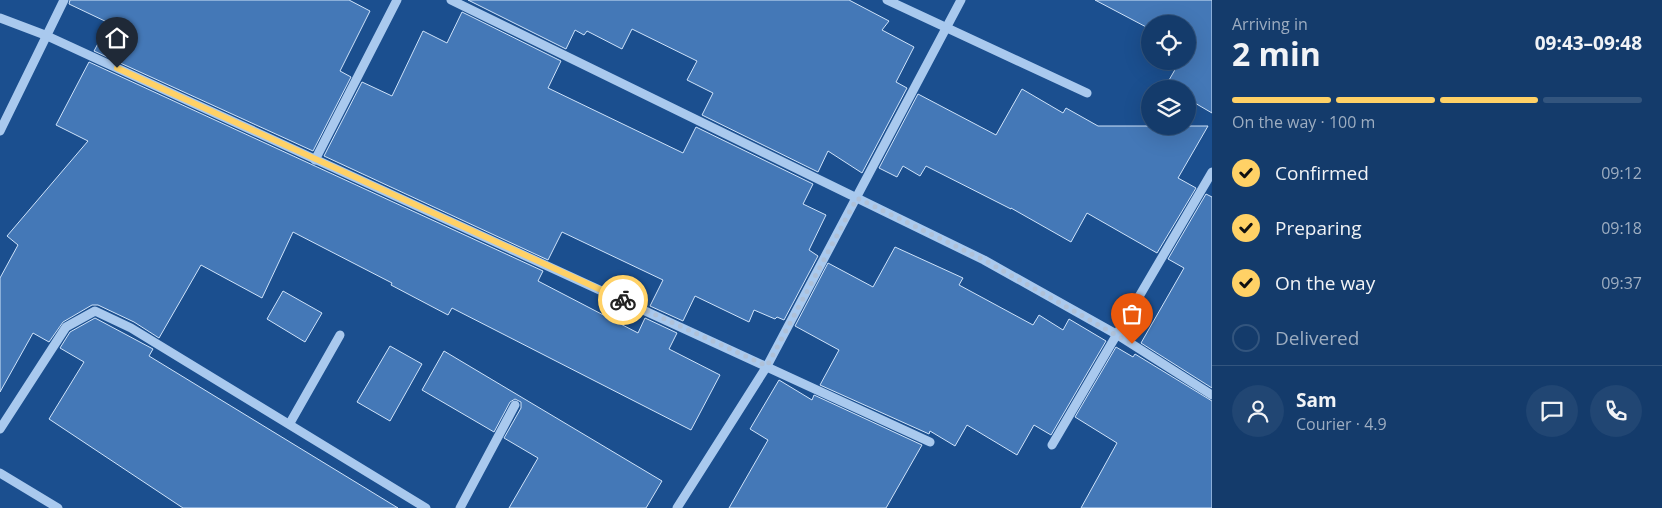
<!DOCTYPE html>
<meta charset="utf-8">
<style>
body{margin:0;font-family:"Open Sans",sans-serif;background:#214673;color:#f1f3f6;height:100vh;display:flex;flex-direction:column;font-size:19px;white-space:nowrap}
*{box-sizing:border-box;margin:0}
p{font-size:16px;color:#9dadc1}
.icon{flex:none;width:28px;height:28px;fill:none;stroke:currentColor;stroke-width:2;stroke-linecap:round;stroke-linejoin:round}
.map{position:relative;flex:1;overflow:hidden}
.sheet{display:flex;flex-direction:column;background:#143b6b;width:450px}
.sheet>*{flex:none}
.controls{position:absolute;left:1141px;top:15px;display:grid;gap:10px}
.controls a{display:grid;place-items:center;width:55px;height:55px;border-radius:50%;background:#143b6b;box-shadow:0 5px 20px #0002,0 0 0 1px #33557e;font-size:25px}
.pin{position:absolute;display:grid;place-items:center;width:42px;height:42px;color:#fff;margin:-51px -21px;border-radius:50% 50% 50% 0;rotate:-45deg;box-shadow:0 0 5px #0007}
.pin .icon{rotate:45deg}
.courier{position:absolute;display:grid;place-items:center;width:50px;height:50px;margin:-25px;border:4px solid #ffd166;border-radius:50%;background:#fff;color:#222;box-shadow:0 1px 6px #0007}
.head em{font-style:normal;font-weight:700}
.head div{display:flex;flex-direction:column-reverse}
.head{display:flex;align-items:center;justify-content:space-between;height:85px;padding:0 20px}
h1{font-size:32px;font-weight:700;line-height:38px}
.bar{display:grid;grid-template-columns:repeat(4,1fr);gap:8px 5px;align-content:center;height:60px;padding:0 20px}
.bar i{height:6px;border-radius:4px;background:#33557e}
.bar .on{background:#ffd166}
.bar p{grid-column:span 4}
.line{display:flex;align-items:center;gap:12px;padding:0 20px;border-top:1px solid #33557e}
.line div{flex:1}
.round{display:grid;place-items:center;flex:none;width:52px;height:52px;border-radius:26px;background:#214673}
ol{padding:0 20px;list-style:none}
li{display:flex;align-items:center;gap:15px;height:55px}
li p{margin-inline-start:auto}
li .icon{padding:5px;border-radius:50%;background:#ffd166;color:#111;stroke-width:4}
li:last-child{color:#9dadc1}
li i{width:28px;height:28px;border:2px solid #33557e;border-radius:50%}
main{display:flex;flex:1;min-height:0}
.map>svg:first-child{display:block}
</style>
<main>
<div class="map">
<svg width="1212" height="508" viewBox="0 0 1212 508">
<rect width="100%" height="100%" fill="#1b4f8f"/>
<!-- building -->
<g fill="#4478b7" stroke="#cfe3fa">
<polygon points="70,0 349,0 370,11 340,71 351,77 313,151 94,51 109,23 69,4"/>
<polygon points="468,0 849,0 889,21 882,30 914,47 896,82 907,88 862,173 828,151 818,172 702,115 713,93 687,80 697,61 632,29 622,49 587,31 584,35 575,30 566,49"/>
<polygon points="1095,0 1212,0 1212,113 1188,99 1188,89 1165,87 1180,61 1188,61 1188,24 1150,24 1150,29"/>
<polygon points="462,12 561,61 548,88 683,153 696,127 813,184 803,204 826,215 809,250 818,256 784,320 777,317 775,319 754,310 749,322 695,296 683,321 650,306 663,280 562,232 548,260 324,156 362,82 392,96 423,31 447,43"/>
<polygon points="89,62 543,271 538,281 638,333 645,318 677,333 669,349 720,375 691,430 452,308 448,315 391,285 392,283 293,232 262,298 201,265 159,338 134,322 98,305 92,305 63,322 49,342 33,333 0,392 0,278 18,245 7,236 88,141 56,125"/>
<polygon points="1022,89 1063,113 1066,108 1098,126 1208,126 1178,178 1196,188 1157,253 1087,213 1071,242 1011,208 1011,209 926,166 920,176 903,166 897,177 879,168 918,94 996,135"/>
<polygon points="1206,194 1212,197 1212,388 1141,343 1184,268 1168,259"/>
<polygon points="895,247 963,278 959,285 1033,325 1039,315 1063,330 1069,319 1106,341 1051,435 1034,425 1017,455 967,425 955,446 930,431 929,434 820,385 839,350 795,326 828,263 873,287"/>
<polygon points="283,291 322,313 305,342 267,319"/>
<polygon points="95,318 153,349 149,356 398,508 183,508 49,419 84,362 60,348 70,332"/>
<polygon points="390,346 422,364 390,421 357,402"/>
<polygon points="1116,347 1133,357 1135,354 1212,401 1212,508 1081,508 1117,443 1075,417"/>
<polygon points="444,351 662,481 646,508 509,508 538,458 504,438 521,408 521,402 515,399 510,402 494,432 422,390"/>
<polygon points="779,380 812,400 814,395 922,445 886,508 729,508 768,440 750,429"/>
</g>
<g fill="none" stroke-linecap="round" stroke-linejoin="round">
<!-- minor -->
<g stroke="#a9c9ee" stroke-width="9">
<polyline points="451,0 984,260 1116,334 1212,395"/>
<polyline points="887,0 1087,93"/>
<polyline points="0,18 45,35 930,442"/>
<polyline points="0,131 64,0"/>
<polyline points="315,160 397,0"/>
<polyline points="290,423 340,335"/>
<polyline points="0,429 66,327 95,311 131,328 426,508"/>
<polyline points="1052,445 1212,172"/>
<polyline points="0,473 58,508"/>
<polyline points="460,508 515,405"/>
<polyline points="677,508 767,366 961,0"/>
</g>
</g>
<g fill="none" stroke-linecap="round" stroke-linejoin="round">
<!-- done -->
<polyline stroke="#afc1d8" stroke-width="5" stroke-dasharray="0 9" points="623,300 767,366 857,198 984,260 1132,344"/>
<!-- route -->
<polyline stroke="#ffd166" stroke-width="6" points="117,68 623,300"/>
</g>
</svg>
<div class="controls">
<a><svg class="icon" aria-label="locate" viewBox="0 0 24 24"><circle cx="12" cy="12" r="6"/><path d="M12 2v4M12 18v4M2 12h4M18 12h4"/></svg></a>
<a><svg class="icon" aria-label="layers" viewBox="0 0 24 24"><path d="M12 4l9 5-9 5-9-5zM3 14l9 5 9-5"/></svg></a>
</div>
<div class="pin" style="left:1132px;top:344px;background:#ea580c"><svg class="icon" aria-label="bag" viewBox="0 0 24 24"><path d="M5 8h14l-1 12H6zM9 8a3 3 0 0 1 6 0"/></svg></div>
<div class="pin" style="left:117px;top:68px;background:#1f2937"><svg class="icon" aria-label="home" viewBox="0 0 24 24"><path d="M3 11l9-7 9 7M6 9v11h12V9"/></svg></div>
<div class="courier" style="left:623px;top:300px"><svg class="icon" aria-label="bike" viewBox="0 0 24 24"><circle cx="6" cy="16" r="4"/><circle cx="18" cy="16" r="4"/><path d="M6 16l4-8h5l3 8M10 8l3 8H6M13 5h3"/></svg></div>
</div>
<section class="sheet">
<div class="head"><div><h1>2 min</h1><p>Arriving in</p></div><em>09:43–09:48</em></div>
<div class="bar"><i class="on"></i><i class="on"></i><i class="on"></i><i></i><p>On the way · 100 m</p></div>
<ol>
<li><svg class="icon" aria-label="check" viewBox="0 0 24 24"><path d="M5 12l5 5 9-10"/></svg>Confirmed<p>09:12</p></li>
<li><svg class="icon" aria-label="check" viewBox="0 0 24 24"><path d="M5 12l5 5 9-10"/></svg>Preparing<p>09:18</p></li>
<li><svg class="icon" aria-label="check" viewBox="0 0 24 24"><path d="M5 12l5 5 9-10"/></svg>On the way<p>09:37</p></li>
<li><i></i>Delivered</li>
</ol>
<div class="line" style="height:90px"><a class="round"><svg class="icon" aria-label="person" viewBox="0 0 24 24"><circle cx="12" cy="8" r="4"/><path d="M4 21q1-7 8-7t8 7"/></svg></a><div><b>Sam</b><p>Courier · 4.9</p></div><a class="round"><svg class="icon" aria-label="chat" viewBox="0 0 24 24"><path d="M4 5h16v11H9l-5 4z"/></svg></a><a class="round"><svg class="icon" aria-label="phone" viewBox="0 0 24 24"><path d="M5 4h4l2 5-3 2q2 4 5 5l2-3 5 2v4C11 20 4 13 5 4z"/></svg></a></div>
</section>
</main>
